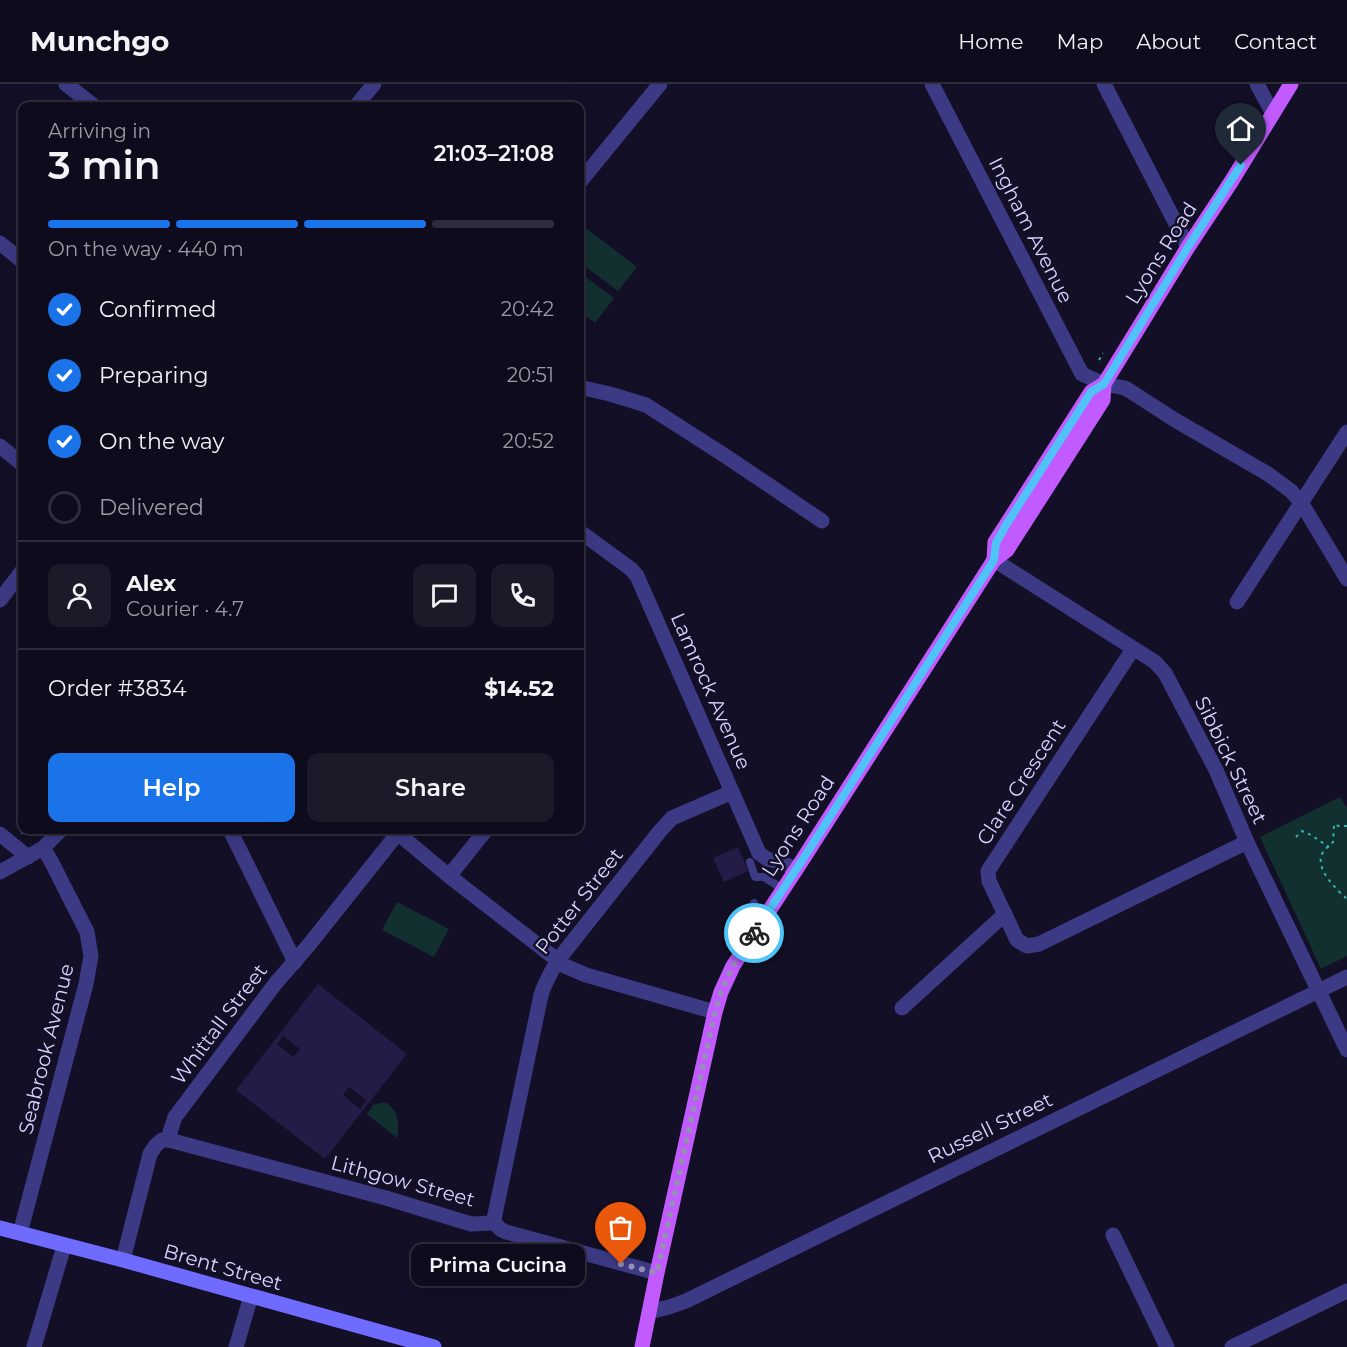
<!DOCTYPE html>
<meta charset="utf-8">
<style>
body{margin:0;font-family:Montserrat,sans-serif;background:#1c1929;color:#f1f3f6;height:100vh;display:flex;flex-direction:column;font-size:22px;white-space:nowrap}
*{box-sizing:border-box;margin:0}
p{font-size:20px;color:#9b9ba3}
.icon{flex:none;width:33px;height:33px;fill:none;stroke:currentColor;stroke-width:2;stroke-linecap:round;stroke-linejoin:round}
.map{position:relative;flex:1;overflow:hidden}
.panel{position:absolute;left:18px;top:18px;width:566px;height:732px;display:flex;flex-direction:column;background:#0e0b1c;border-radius:12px;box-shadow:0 6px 24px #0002,0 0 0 2px #2e2b3b}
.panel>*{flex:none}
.pin{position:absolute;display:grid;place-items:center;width:51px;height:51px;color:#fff;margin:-62px -26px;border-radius:50% 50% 50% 0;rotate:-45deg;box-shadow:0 0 6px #0007}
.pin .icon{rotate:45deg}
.courier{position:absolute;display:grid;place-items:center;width:60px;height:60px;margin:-30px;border:4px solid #4fc3f7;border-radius:50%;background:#fff;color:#222;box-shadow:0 2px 8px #0007}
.bubble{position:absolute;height:42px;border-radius:12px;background:#0e0b1c;box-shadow:0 6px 24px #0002,0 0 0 2px #2e2b3b;font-size:20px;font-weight:600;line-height:42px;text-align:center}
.summary em{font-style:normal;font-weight:600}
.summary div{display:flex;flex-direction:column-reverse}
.summary{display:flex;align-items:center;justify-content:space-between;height:102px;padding:0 30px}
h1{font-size:39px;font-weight:600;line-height:45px}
.bar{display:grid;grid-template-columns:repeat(4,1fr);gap:9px 6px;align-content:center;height:72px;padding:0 30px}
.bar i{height:8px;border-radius:4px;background:#2e2b3b}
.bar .active{background:#1a73e8}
.bar p{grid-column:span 4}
.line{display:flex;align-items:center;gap:15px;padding:0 30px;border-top:2px solid #2e2b3b}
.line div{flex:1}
.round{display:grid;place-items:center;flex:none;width:63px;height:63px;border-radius:12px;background:#1c1929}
ol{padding:0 30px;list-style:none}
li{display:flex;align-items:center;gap:18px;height:66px}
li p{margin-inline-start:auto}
li .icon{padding:6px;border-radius:50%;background:#1a73e8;color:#fff;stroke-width:4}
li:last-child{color:#9b9ba3}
li i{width:33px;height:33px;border:3px solid #2e2b3b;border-radius:50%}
.button{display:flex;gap:12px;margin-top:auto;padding:12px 30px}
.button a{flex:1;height:69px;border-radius:12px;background:#1a73e8;color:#fff;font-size:24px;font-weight:600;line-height:69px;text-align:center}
.button a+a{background:#1c1929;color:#f1f3f6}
header{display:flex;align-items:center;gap:36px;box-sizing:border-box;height:84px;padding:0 30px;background:#0e0b1c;border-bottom:2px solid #2e2b3b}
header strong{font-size:28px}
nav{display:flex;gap:33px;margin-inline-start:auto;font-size:21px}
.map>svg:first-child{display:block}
</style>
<header>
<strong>Munchgo</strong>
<nav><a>Home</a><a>Map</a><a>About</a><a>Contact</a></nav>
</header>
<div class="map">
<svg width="1347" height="1263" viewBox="0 0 1347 1263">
<rect width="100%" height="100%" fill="#130f26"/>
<!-- green -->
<g fill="#12302f">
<polygon points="582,141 637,183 618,207 579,178 579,144"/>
<polygon points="579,188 614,214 595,239 579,227"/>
<polygon points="1340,713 1347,724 1347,872 1321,885 1260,753"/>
<polygon points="397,818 449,845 434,873 382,846"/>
<path d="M384,1018C398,1024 400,1040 397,1054L367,1030L373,1021Z"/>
</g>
<!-- building -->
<g fill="#241b47" fill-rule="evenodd">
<polygon points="738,763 748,787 724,798 713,774"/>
<path d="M318,900L407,970L325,1075L236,1006ZM283,952L300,965L293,973L277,960ZM349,1003L366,1016L360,1025L343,1011Z"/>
</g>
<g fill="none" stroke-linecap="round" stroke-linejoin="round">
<!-- path -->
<g stroke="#2fb8b0" stroke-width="2" stroke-dasharray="3 4.5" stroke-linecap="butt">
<polyline points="1099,276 1103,269"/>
<path d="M1347,742H1338L1336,740L1334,741L1333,758C1329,762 1322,767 1321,773C1318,788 1337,806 1347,815"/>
<polyline points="21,749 29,749 35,746"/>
<polyline points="1296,753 1302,747 1311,751 1329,763"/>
</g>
<!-- service -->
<g stroke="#3d3a85" stroke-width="8">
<polyline points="750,778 755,793 764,793 783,805"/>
<polyline points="754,819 761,838"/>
<polyline points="513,1179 520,1152"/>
</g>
<!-- minor -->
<g stroke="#3d3a85" stroke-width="15">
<polyline points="66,0 94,22"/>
<polyline points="1104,0 1188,163"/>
<polyline points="1257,0 1273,30"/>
<polyline points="356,22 374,0"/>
<polyline points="579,99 660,0"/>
<polyline points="0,159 22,177"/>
<polyline points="1104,300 1125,304 1130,307 1175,336 1268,390 1291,407 1302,420 1347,495"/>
<polyline points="579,303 610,310 646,321 727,373 822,437"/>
<polyline points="0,362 22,380"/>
<polyline points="579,447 631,485 637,492 759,769 767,775 783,779 796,786"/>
<polyline points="994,476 1155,578 1165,589 1216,686 1247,758 1347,966"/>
<polyline points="0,516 22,487"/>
<polyline points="1237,518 1347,348"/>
<polyline points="1133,565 988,787 989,797 1017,856 1027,862 1039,860 1247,758"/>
<polyline points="230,746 295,878"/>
<polyline points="395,746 407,757 449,792 565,882 586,891 715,928"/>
<polyline points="0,750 28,773"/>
<polyline points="0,788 43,764 61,746"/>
<polyline points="449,792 486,746"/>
<polyline points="902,924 1005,830"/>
<polyline points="169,1056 170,1048 175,1033 275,900 308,862 398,749"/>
<path d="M495,1139L494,1135L541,911C545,898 551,888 558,876L660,747L672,734L732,708"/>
<polyline points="20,1149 86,900 91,872 87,848 51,777 43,764"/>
<polyline points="1113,1151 1167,1263"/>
<polyline points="123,1176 150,1070 156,1061 162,1056 169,1056 386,1114 471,1140 495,1139 500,1145 506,1148 657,1189"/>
<polyline points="649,1228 669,1223 686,1217 1347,893"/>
<polyline points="34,1263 64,1162"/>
<polyline points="236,1263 251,1212"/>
<polyline points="1232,1263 1347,1207"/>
</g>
<!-- tertiary -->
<polyline stroke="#3d3a85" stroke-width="15" points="932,0 1082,290 1104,300"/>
<!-- secondary -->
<polyline stroke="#6f6bff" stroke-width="15" points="0,1144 123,1176 434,1263"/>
<!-- primary -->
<g stroke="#c25bff" stroke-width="15">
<polyline points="994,476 995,458 1006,441 1091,308 1104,300 1117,279 1188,163 1231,98 1291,0"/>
<polyline points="642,1263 657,1189 715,928 721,908 733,882 803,775 994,476 1007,466 1103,316 1104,300"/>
</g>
</g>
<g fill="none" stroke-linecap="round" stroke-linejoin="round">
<!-- done -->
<polyline stroke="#948fb3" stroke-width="6" stroke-dasharray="0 10.8" points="621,1180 657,1189 715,928 721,908 733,882 754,849"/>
<!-- route -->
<polyline stroke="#4fc3f7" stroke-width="8" points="754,849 803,775 994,476 996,459 1006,441 1091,308 1104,300 1188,163 1241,81"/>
</g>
<g text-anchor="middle" stroke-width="5" stroke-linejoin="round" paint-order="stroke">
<!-- street labels -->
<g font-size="20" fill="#d9d4ff" stroke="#130f26">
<text transform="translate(1031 146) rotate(63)" y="7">Ingham Avenue</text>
<text transform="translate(1161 169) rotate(-58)" y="7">Lyons Road</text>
<text transform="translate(711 607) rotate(66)" y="7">Lamrock Avenue</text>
<text transform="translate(1231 676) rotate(64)" y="7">Sibbick Street</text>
<text transform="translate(1021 698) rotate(-57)" y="7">Clare Crescent</text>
<text transform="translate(798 742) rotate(-57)" y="7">Lyons Road</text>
<text transform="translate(579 817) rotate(-52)" y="7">Potter Street</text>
<text transform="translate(219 940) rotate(-53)" y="7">Whittall Street</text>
<text transform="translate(46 965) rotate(-76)" y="7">Seabrook Avenue</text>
<text transform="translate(990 1044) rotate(-26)" y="7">Russell Street</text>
<text transform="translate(403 1097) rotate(15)" y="7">Lithgow Street</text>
<text transform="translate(223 1183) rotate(16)" y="7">Brent Street</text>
</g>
</g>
</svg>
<div class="pin" style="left:621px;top:1180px;background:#ea580c"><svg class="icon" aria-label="bag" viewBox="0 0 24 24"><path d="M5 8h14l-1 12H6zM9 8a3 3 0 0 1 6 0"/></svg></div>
<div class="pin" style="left:1241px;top:81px;background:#1f2937"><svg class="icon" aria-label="home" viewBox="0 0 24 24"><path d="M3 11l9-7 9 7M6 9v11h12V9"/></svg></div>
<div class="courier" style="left:754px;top:849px"><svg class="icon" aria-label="bike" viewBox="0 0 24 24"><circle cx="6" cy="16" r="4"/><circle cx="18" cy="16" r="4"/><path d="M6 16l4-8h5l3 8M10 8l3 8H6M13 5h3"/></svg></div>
<div class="bubble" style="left:411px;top:1160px;width:174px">Prima Cucina</div>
<section class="panel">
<div class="summary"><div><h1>3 min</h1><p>Arriving in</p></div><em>21:03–21:08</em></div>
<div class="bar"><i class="active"></i><i class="active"></i><i class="active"></i><i></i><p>On the way · 440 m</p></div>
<ol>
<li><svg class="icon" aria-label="check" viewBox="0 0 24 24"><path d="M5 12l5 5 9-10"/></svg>Confirmed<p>20:42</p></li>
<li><svg class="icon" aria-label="check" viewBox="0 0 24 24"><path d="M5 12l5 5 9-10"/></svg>Preparing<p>20:51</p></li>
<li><svg class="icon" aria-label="check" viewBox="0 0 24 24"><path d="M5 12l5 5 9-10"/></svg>On the way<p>20:52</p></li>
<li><i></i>Delivered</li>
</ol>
<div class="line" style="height:108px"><a class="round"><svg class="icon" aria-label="person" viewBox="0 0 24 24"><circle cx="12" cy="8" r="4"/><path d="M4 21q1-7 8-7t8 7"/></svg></a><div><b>Alex</b><p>Courier · 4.7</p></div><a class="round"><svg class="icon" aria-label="chat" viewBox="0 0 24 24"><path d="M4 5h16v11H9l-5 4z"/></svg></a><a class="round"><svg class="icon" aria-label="phone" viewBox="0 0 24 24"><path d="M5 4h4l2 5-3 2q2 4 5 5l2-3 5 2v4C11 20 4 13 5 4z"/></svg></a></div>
<div class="line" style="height:78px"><div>Order #3834</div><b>$14.52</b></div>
<div class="button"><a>Help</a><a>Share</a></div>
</section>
</div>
